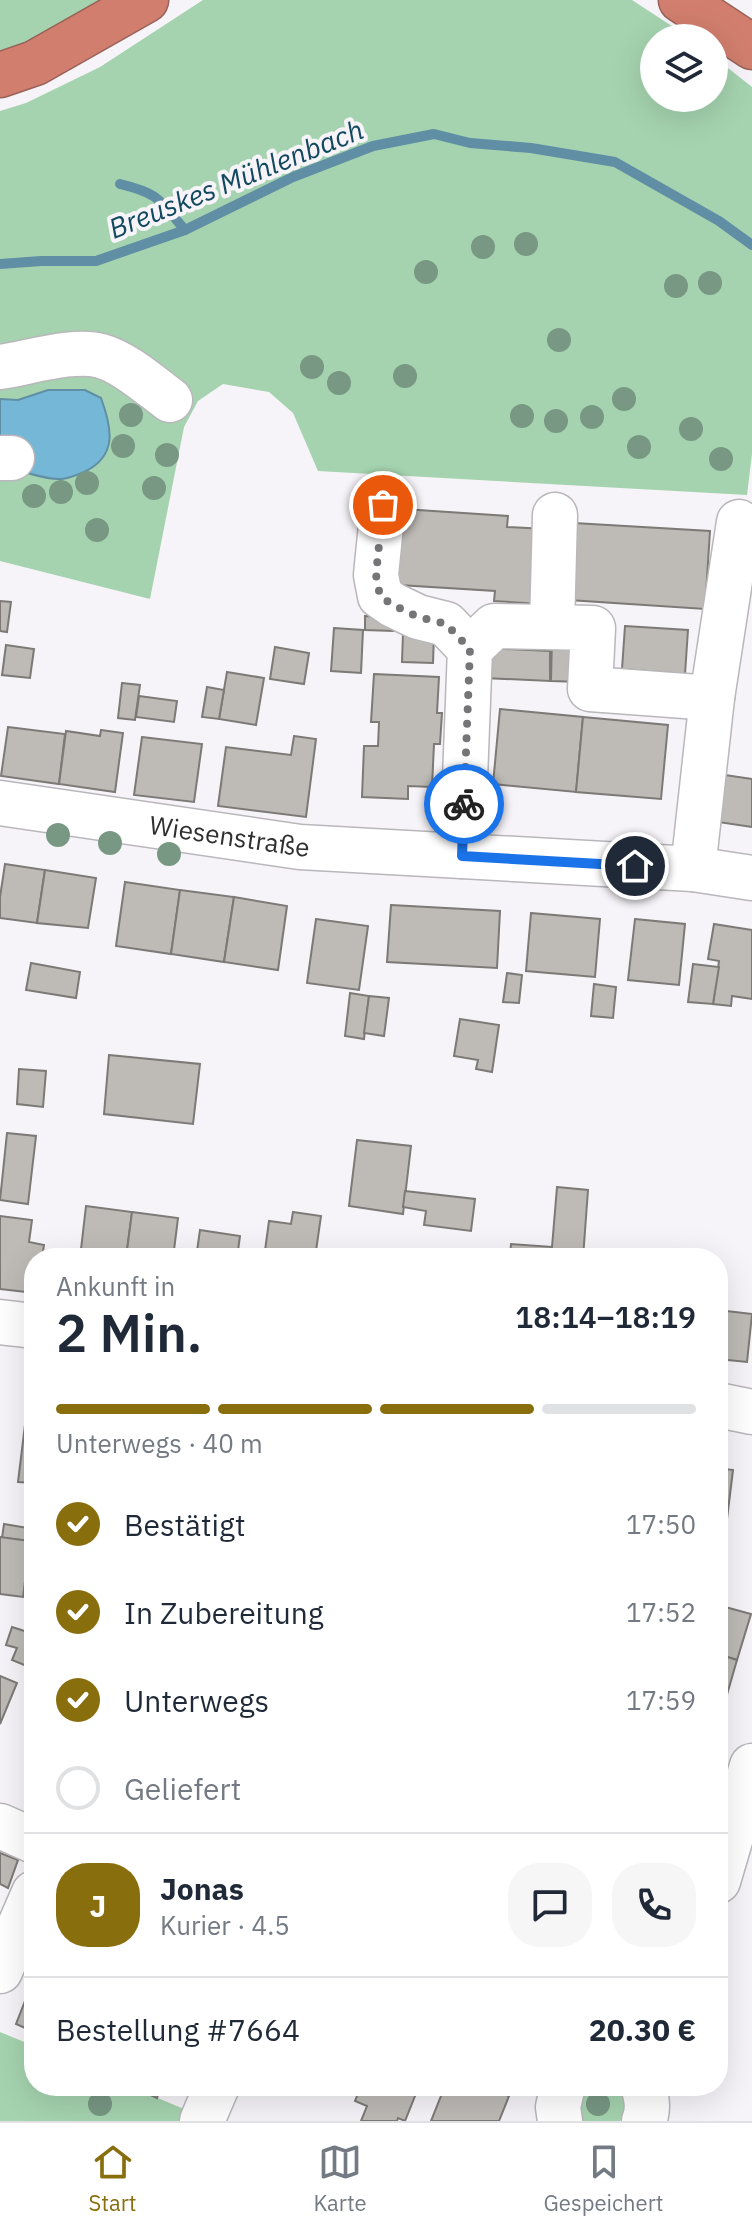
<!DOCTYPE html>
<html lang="de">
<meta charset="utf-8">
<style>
body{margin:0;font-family:"IBM Plex Sans",sans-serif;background:#f6f6f7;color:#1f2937;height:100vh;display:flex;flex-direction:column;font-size:30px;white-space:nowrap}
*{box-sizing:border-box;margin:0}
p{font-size:26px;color:#747a83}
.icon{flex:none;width:44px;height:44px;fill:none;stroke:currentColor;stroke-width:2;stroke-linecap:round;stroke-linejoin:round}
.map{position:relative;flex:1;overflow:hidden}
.panel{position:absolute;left:24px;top:1248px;width:704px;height:848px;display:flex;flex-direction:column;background:#fff;border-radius:32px;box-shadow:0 8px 32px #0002}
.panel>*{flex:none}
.controls{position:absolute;left:640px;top:24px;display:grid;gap:16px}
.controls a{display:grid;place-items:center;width:88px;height:88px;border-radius:50%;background:#fff;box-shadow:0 8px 32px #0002;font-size:40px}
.pin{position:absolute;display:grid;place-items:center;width:68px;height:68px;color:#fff;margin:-34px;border:4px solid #fff;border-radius:50%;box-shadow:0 2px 8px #0007}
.courier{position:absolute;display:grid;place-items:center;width:80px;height:80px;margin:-40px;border:6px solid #1a73e8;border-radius:50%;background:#fff;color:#222;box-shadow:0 2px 10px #0007}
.summary em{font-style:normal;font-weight:600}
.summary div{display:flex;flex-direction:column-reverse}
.summary{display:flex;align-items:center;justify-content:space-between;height:136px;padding:0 32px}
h1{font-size:52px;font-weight:600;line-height:60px}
.bar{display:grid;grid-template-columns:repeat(4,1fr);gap:12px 8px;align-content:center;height:96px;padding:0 32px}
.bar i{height:10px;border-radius:6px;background:#e0e1e3}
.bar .active{background:#896e0e}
.bar p{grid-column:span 4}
.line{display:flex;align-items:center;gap:20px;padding:0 32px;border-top:2px solid #e0e1e3}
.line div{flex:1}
.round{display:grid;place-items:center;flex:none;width:84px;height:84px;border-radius:32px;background:#f6f6f7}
ol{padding:0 32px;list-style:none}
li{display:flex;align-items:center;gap:24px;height:88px}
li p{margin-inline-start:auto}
li .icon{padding:8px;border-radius:50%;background:#896e0e;color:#fff;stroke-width:4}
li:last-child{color:#747a83}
li i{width:44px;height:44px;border:4px solid #e0e1e3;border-radius:50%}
.menu{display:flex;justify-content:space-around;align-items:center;height:112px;border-top:2px solid #e0e1e3;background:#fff;font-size:22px;color:#747a83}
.menu a{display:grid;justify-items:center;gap:4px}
.menu .active{color:#896e0e}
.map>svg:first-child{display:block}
</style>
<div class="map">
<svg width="752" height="2121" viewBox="0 0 752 2121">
<rect width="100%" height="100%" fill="#f6f4f8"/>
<!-- green -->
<g fill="#a5d3af">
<polygon points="0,0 116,0 0,61"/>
<polygon points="203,0 632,0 690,38 654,38 654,98 714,98 714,57 752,87 752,454 747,495 318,471 293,413 269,392 223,384 198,401 184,427 150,599 0,561 0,111 26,103 100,67"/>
<polygon points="0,2032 34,2046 34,2086 129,2086 196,2114 194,2121 0,2121"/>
<path d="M586,2086C595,2086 606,2084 614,2086C629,2090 627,2111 620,2121H581L577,2098Z"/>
</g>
<!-- water -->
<path fill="#75b7d6" stroke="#608ea4" stroke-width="2" d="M48,390H85L101,398C112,428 118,456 84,472C76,475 69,479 60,479C44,480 16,469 0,464V399L18,400Z"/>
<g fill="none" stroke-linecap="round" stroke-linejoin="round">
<!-- stream -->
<g stroke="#608ea4" stroke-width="10">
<path d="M120,184C161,194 159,200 185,230"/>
<polyline points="0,264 41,261 96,261 185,230 293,177 373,146 434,134 470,143 531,148 615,162 719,221 752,245"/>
</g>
</g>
<!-- building -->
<g fill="#bebbb7" stroke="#7c7976" stroke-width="2">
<polygon points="388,508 508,516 507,527 546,529 541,604 494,601 495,591 383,584"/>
<polygon points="574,523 710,531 705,609 569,600"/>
<polygon points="0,601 11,602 7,632 0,631"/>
<polygon points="365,616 393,617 393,631 365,630"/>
<polygon points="625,626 688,630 685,674 622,669"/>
<polygon points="334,628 363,630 361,673 331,671"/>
<polygon points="403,633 434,634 433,663 402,662"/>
<polygon points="552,637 583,638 581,682 551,681"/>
<polygon points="6,645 34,649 30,678 2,675"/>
<polygon points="275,647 309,653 304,684 270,679"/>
<polygon points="485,648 550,651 550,681 484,678"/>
<polygon points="227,672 264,678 256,725 219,719"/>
<polygon points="374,674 439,677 437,713 442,713 440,744 434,744 432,787 408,786 408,799 362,797 364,746 378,746 379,722 371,722"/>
<polygon points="122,683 140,685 135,720 118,718"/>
<polygon points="207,687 224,690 219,719 202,717"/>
<polygon points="139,696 177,701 174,722 136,717"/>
<polygon points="500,709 583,717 576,792 493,784"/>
<polygon points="583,717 668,725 661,799 576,792"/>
<polygon points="8,727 65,734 59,784 1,776"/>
<polygon points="101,730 123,733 115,792 59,784 66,731 100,736"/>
<polygon points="294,736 316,739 306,817 218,806 226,747 291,755"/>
<polygon points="142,737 202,744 194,802 134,795"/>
<polygon points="725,775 752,779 752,827 718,822"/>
<polygon points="5,864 45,870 37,923 0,918 0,897"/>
<polygon points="45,870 96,878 88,928 37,923"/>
<polygon points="125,882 180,890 171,954 116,946"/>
<polygon points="180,890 234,897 224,962 171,954"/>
<polygon points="234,897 287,906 278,970 224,962"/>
<polygon points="391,905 500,911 497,968 387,962"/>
<polygon points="531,913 600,919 595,977 526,971"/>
<polygon points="316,919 368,926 359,990 307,983"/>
<polygon points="635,919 685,924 679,985 628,980"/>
<polygon points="714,924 752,930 752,999 732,996 731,1006 713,1004 719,961 708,959"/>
<polygon points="31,963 80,972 76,998 26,990"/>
<polygon points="693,964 719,967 713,1004 688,1002"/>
<polygon points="507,973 522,975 519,1003 503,1002"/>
<polygon points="594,984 616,987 613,1018 591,1016"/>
<polygon points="350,993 369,996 364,1039 345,1036"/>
<polygon points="369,996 389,998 384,1036 364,1033"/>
<polygon points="460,1019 499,1025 492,1072 476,1069 478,1060 454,1056"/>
<polygon points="109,1055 200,1064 193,1124 104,1114"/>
<polygon points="19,1069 46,1071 43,1107 17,1104"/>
<polygon points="7,1133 36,1136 28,1204 0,1200"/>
<polygon points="357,1140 411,1146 403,1214 349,1206"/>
<polygon points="557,1187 588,1190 583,1258 510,1258 511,1244 552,1247"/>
<polygon points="405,1191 475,1199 471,1231 424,1225 426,1211 403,1207"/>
<polygon points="86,1206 132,1212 126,1258 80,1258"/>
<polygon points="132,1212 178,1218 173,1258 126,1258"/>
<polygon points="293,1212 321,1216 315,1258 264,1258 269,1221 291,1224"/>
<polygon points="0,1216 32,1220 29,1242 44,1245 42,1258 34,1258 34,1293 0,1289"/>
<polygon points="200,1230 240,1236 237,1258 196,1258"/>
<polygon points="718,1310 752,1314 747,1362 718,1359"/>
<polygon points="30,1384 34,1385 34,1483 18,1482"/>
<polygon points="718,1468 733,1470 727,1519 718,1518"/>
<polygon points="4,1524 34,1529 34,1547 29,1546 30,1541 2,1538"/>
<polygon points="0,1537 30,1541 23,1597 0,1594"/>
<polygon points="718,1605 751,1614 737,1660 718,1654"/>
<polygon points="12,1627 34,1634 34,1669 12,1660 17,1648 6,1645"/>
<polygon points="718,1654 737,1660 724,1705 718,1703"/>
<polygon points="0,1676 17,1683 0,1724"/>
<polygon points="0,1853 18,1860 8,1888 0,1884"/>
<polygon points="27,1996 34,2000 34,2032 16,2024"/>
<polygon points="132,2086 161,2086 157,2098"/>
<polygon points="361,2086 419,2086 405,2121 398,2118 397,2121 361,2121 367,2106 355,2101"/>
<polygon points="445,2086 484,2086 509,2096 499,2121 431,2121"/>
</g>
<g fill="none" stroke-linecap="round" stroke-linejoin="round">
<!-- minor casing -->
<g stroke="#b9b7bb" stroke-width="47">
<g id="minor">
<path d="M0,367C28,363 74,348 101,356C124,362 151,386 170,400"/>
<polyline points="0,458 12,458"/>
<polyline points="383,505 376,575 380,596 393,605 418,617 446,624 470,649"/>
<polyline points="552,627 555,515"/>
<path id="s1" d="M0,803L300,847L693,869L752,878"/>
<polyline points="462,856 470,649 494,626 593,628 590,689 712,698"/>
<polyline points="693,869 712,698 739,522"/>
<polyline points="0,1322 34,1326"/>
<polyline points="718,1405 752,1412"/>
<polyline points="0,1826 34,1841"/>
<polyline points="718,1881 752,1766"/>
<polyline points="0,1971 34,1893"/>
<path d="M643,2086C647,2098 649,2109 644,2121"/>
<polyline points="202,2121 217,2086"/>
<polyline points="560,2121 558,2107 563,2086"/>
</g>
</g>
<!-- highway casing -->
<g stroke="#996258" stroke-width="47">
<g id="highway">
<polyline points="681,0 752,47"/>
<polyline points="0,75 35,63 146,0"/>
</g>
</g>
<!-- minor -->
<use href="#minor" stroke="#fff" stroke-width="44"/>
<!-- highway -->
<use href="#highway" stroke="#d17e6e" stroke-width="44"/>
</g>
<!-- trees -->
<g fill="#789884">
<circle cx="526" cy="244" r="12"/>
<circle cx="483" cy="247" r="12"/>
<circle cx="426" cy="272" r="12"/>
<circle cx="710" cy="283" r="12"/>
<circle cx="676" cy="286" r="12"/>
<circle cx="559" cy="340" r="12"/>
<circle cx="312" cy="367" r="12"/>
<circle cx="405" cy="376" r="12"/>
<circle cx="339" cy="383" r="12"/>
<circle cx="624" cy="399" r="12"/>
<circle cx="131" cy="415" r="12"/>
<circle cx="522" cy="416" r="12"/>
<circle cx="592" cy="417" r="12"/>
<circle cx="556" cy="421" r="12"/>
<circle cx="691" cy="429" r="12"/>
<circle cx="123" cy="446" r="12"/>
<circle cx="639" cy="447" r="12"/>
<circle cx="167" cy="455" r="12"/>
<circle cx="721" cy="459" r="12"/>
<circle cx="87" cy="483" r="12"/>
<circle cx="154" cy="488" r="12"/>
<circle cx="61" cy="492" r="12"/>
<circle cx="34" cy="496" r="12"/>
<circle cx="97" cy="530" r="12"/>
<circle cx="58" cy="835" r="12"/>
<circle cx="110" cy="843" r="12"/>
<circle cx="169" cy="854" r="12"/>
<circle cx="100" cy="2104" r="12"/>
<circle cx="598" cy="2104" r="12"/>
</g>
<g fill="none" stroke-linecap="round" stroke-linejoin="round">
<!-- done -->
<polyline stroke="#757476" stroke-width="8" stroke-dasharray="0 14.4" points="383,505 376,575 380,596 393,605 418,617 446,624 470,649 464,804"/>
<!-- route -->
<polyline stroke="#1a73e8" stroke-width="10" points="464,804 462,856 635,866"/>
</g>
<g text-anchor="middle" stroke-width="8" stroke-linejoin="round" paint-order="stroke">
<!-- street labels -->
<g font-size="26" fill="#302f30" stroke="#f6f4f8">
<text dy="9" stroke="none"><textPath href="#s1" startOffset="232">Wiesenstraße</textPath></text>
</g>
<!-- water labels -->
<g font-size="28" font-style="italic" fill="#12495f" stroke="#f6f4f8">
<text transform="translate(236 179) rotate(-22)" y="10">Breuskes Mühlenbach</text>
</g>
</g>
</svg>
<div class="controls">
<a><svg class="icon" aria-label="layers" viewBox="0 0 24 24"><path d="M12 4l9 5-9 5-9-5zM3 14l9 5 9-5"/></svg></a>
</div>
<div class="pin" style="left:383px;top:505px;background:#ea580c"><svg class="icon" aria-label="bag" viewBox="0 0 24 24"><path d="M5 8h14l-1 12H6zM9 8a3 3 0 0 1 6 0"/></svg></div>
<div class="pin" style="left:635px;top:866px;background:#1f2937"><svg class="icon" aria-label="home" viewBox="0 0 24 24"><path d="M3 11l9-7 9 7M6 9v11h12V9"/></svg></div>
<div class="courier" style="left:464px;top:804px"><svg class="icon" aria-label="bike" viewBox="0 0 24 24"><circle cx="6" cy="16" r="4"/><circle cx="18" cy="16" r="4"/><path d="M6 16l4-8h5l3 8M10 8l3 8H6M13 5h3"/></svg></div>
<section class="panel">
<div class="summary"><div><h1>2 Min.</h1><p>Ankunft in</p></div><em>18:14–18:19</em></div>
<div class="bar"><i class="active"></i><i class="active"></i><i class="active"></i><i></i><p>Unterwegs · 40 m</p></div>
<ol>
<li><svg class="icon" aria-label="check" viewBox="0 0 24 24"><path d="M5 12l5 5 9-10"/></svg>Bestätigt<p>17:50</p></li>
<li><svg class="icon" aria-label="check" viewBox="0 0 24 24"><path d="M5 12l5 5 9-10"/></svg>In Zubereitung<p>17:52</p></li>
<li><svg class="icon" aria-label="check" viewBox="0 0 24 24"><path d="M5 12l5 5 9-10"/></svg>Unterwegs<p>17:59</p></li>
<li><i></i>Geliefert</li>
</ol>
<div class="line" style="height:144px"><b class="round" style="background:#896e0e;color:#fff">J</b><div><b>Jonas</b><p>Kurier · 4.5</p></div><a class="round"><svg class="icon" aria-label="chat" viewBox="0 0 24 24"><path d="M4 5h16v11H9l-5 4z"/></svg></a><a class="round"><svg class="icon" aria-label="phone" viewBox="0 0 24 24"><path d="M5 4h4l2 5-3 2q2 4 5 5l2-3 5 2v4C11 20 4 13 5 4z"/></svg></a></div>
<div class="line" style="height:104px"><div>Bestellung #7664</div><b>20.30 €</b></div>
</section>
</div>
<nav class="menu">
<a class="active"><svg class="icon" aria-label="home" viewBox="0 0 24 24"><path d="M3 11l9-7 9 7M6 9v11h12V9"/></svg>Start</a>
<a><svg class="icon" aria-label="map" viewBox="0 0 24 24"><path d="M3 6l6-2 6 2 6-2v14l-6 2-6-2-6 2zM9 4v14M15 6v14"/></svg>Karte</a>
<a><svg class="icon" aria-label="saved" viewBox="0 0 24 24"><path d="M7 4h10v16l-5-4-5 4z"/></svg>Gespeichert</a>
</nav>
